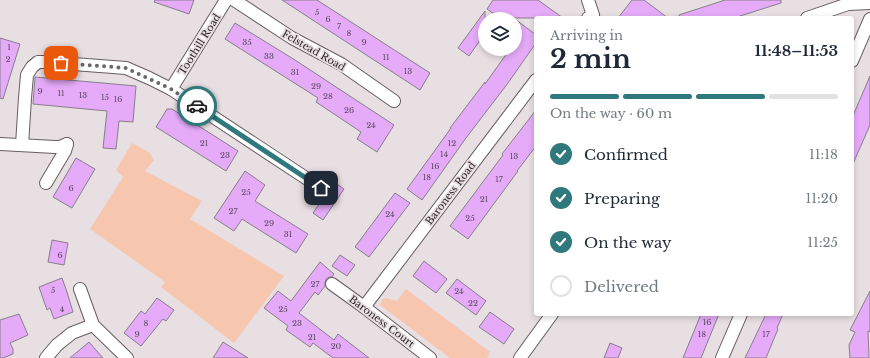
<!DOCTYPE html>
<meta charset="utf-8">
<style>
body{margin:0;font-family:"Libre Baskerville",serif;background:#f2f2f3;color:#1f2937;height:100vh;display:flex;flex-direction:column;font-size:15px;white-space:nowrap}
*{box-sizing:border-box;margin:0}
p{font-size:13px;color:#747a83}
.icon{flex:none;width:22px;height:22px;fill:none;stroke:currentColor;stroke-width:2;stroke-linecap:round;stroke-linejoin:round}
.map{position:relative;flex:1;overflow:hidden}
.side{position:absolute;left:534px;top:16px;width:320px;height:300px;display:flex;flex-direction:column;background:#fff;border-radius:4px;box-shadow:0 2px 6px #0003}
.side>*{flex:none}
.controls{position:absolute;left:478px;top:12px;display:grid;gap:8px}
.controls a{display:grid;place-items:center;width:44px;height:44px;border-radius:50%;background:#fff;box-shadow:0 2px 6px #0003;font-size:20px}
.pin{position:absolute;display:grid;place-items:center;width:34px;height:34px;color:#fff;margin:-17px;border-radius:8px;box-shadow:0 2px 6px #0006}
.courier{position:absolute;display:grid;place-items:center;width:40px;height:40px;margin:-20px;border:3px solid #2f797d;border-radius:50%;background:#fff;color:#222;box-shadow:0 1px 5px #0007}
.head em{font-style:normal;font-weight:700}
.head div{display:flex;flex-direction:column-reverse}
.head{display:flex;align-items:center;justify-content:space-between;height:68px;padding:0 16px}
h1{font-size:26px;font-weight:700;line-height:30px}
.bar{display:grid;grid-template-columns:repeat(4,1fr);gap:6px 4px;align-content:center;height:48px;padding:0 16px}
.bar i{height:5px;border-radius:3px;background:#e0e1e3}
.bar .selected{background:#2f797d}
.bar p{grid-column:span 4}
ol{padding:0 16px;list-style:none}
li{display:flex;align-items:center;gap:12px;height:44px}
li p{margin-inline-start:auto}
li .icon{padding:4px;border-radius:50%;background:#2f797d;color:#fff;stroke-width:4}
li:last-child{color:#747a83}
li i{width:22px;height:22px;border:2px solid #e0e1e3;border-radius:50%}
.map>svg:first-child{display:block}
</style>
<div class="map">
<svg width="870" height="358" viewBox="0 0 870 358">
<rect width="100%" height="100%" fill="#e8dfe3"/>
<!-- green -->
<g fill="#f7c6af">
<polygon points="132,143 150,153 154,160 145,171 202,201 190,219 284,276 234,343 161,287 165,282 90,229 123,177 116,170"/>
<polygon points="406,289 490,352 487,358 450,358 380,305 382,300 386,298 397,301"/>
</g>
<!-- building -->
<g fill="#e5aaf8" stroke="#858087">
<polygon points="155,0 194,0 189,14 154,2"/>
<polygon points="282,0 317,0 430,73 420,90"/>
<polygon points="493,0 538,0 563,18 499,18 487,9"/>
<polygon points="632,0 644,0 668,18 618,18"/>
<polygon points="725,0 781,0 781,3 734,18 680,18 679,15"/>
<polygon points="485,11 485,33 469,56 458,48"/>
<polygon points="515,19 536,35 536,43 508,83 466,138 422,200 407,189 451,128 450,128 485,82 485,84 510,49 515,49"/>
<polygon points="235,23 295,60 394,125 377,152 357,139 361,132 316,102 318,98 225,39"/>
<polygon points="0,38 20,44 3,99 0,98"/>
<polygon points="870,76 870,125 852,166 852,118"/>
<polygon points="35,77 136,86 133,122 119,121 116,149 103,148 107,111 33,104"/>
<polygon points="167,109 172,109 238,151 226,171 156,127"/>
<polygon points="536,110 536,146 517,171 518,171 468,239 450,226 503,155 502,154"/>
<polygon points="76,158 95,169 72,208 53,197"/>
<polygon points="245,171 265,185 255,201 308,234 296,253 242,219 234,231 214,218"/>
<polygon points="334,182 344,189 323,220 313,213"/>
<polygon points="395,193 410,203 369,257 355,247"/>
<polygon points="52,240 68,243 64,265 48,262"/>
<polygon points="340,255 355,265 347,276 332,266"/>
<polygon points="424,261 447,279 436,293 413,276"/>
<polygon points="320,262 334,274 332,277 329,277 326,279 325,283 325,286 318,295 315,292 299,313 334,340 338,334 369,358 333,358 313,343 310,347 286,330 288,326 264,308 278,291 291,301"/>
<polygon points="62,278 67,292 73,312 54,319 50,308 47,310 39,287"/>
<polygon points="457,279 486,301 476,315 446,293"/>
<polygon points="870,291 870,332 868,331 869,358 850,358 849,345 855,332 850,330"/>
<polygon points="157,298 174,310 166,321 163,319 141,346 124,333 141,311 145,314"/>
<polygon points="490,312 514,329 504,344 479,327"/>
<polygon points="19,314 28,335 10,343 13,349 13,354 3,358 0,358 0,320"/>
<polygon points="701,314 719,314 701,358 683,358"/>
<polygon points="766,314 783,314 777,328 778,329 766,358 745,358"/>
<polygon points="89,342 103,358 70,358"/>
<polygon points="223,342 248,358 213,358"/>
<polygon points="610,343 622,348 618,358 604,358"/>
</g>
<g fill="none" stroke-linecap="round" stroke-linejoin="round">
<!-- street casing -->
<g stroke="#665e62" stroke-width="14">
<g id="street">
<polyline points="234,0 292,38 341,64 394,101"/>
<polyline points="588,0 593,15 588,18"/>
<polyline points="807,18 848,4 870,3"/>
<polyline points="852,61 870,19"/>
<polyline points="171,89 226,0"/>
<polyline points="0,144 55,147 60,147 67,144"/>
<polyline points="22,145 25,98 27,75 32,67 38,62 47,62 126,68 149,78 171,89 321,188"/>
<polyline points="46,183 65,151 67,144"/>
<polyline points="332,284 364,307 430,358"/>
<polyline points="80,289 93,325 127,358"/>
<polyline points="364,307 536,80"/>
<polyline points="46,358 57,345 72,333 93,325"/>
<polyline points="520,358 552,314"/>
<polyline points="722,358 741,314"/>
</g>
</g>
<!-- street -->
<use href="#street" stroke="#fff" stroke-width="12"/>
</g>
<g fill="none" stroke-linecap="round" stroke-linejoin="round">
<!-- done -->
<polyline stroke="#6c6769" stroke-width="4" stroke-dasharray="0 7.2" points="61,63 126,68 171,89 197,106"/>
<!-- route -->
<polyline stroke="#2f797d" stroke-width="5" points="197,106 321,188"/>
</g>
<g text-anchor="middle" stroke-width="3.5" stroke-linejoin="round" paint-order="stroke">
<!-- number labels -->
<g font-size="8" fill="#59475c">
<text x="317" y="15">5</text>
<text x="328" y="22">6</text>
<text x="339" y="29">7</text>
<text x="349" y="36">8</text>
<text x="247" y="45">35</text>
<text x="364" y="45">9</text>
<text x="9" y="50">1</text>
<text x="269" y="59">33</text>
<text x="386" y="60">11</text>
<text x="8" y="62">2</text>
<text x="408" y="74">13</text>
<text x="295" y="75">31</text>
<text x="316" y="89">29</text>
<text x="40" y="94">9</text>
<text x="61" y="96">11</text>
<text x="83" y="98">13</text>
<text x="328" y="99">28</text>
<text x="105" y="100">15</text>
<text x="118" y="102">16</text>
<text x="349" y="113">26</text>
<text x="371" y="128">24</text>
<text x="204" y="146">21</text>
<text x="452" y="146">12</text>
<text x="444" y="157">14</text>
<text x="225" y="158">23</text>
<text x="514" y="159">13</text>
<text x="435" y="169">16</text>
<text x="427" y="180">18</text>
<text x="499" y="182">17</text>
<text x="71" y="191">6</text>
<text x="246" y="195">25</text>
<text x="484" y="202">21</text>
<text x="233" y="214">27</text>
<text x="390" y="217">24</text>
<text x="470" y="221">25</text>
<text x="269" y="226">29</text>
<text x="288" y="237">31</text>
<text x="60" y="258">6</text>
<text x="315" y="287">27</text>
<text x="53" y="293">5</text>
<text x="459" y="294">24</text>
<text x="473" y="306">22</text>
<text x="62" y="312">4</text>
<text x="283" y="312">25</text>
<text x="707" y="325">16</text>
<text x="146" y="326">8</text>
<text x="297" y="326">23</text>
<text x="137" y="337">9</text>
<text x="702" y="337">18</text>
<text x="766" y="337">17</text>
<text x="312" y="340">21</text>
<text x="336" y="349">20</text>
</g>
<!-- street labels -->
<g font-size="10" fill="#2a2628" stroke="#e8dfe3">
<text transform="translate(199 44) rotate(-58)" y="4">Toothill Road</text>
<text transform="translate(314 50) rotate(30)" y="4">Felstead Road</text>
<text transform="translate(450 193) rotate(-53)" y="4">Baroness Road</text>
<text transform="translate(382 321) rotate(37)" y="4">Baroness Court</text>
</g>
</g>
</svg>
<div class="controls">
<a><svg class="icon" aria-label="layers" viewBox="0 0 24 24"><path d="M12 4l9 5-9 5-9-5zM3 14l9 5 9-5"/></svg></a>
</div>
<div class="pin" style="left:61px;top:63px;background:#ea580c"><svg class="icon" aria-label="bag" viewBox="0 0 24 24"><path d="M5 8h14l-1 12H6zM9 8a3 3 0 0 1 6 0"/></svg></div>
<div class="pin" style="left:321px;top:188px;background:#1f2937"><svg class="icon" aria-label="home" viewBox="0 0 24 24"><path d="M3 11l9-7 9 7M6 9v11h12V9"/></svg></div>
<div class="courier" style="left:197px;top:106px"><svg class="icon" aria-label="car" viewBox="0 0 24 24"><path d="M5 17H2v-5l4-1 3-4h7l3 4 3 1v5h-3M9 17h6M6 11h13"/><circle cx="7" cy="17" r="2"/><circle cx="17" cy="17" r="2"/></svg></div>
<section class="side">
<div class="head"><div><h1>2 min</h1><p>Arriving in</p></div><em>11:48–11:53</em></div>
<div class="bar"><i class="selected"></i><i class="selected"></i><i class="selected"></i><i></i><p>On the way · 60 m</p></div>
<ol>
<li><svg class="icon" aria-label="check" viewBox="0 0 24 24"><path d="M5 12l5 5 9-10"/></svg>Confirmed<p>11:18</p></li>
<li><svg class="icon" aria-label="check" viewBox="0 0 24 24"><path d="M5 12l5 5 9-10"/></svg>Preparing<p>11:20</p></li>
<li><svg class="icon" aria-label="check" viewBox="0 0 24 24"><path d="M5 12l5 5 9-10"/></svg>On the way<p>11:25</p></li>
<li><i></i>Delivered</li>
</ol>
</section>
</div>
